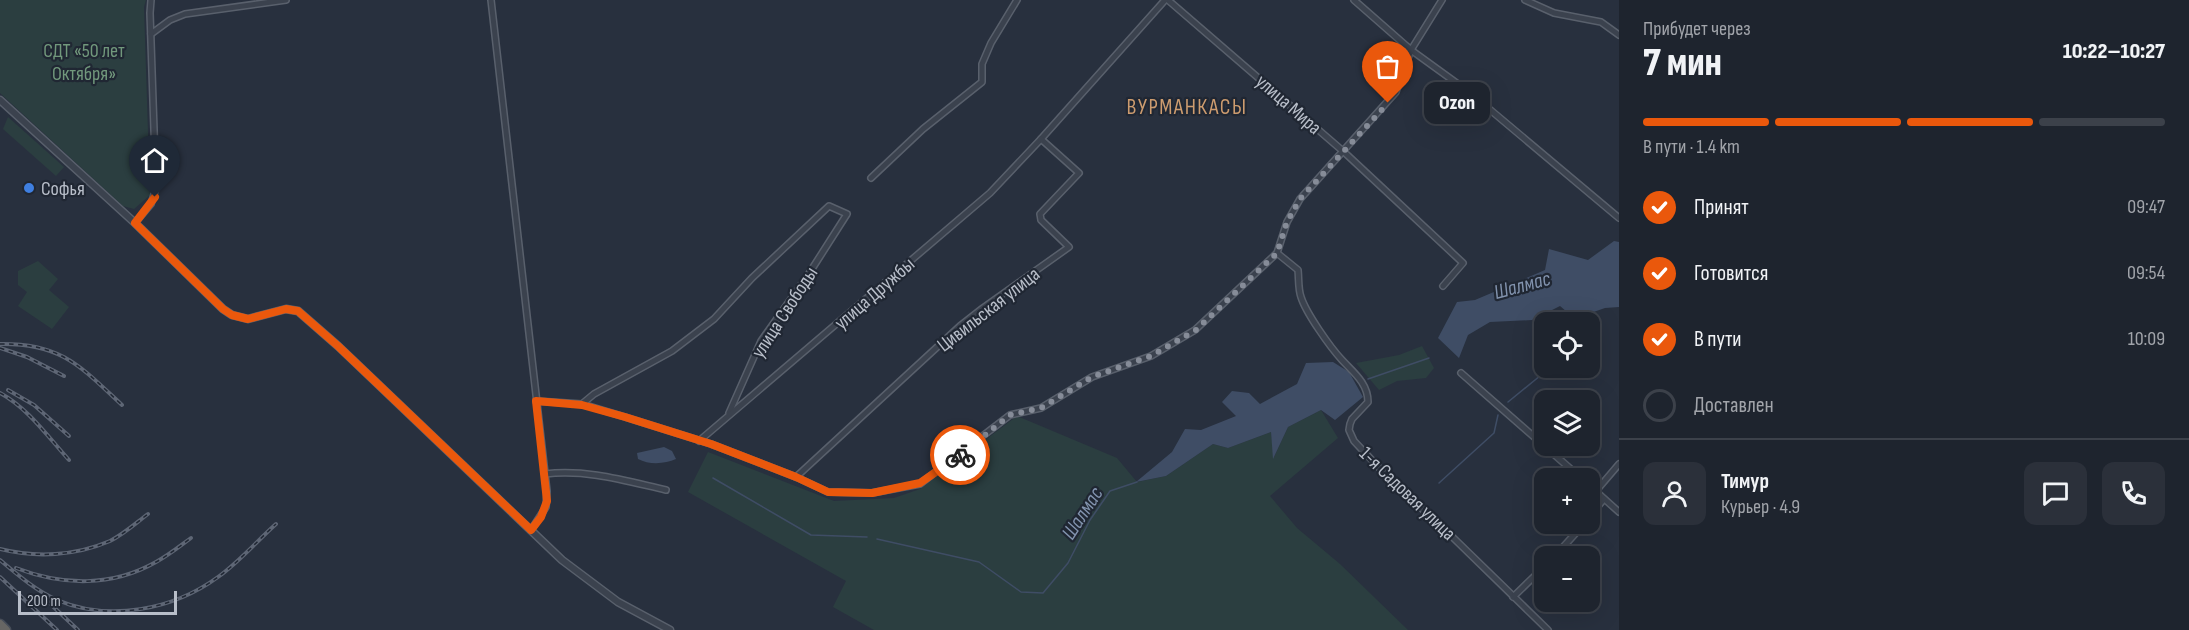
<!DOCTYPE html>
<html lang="ru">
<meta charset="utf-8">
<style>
body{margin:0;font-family:"Sofia Sans Condensed",sans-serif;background:#2b303a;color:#f1f3f6;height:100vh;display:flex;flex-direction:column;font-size:22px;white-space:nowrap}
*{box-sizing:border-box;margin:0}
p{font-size:20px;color:#a1a4aa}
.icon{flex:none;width:33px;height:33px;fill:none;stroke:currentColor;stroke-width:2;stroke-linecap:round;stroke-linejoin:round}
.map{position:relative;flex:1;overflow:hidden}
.sheet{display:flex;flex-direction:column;background:#1e242e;width:570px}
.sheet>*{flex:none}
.fabs{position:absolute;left:1534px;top:312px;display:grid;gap:12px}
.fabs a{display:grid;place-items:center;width:66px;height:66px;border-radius:12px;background:#1e242e;box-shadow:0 6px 24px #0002,0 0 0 2px #3c414a;font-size:30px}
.scale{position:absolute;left:18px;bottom:15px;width:159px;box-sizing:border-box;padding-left:6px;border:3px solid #b8bec9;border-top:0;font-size:16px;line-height:21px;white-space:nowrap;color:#b8bec9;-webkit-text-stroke:4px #202733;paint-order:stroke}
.pin{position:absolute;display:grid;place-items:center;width:51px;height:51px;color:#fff;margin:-62px -26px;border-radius:50% 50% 50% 0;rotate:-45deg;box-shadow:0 0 6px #0007}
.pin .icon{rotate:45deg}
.courier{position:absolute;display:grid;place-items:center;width:60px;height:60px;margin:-30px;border:4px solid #ea580c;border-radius:50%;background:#fff;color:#222;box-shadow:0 2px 8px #0007}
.bubble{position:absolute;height:42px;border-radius:12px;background:#1e242e;box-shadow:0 6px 24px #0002,0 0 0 2px #3c414a;font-size:20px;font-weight:800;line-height:42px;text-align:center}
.summary em{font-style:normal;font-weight:800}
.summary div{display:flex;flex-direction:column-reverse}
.summary{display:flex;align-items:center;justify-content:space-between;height:102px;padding:0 24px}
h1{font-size:39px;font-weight:800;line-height:45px}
.bar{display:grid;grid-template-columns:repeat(4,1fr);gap:9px 6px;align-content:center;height:72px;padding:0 24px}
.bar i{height:8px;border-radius:4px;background:#3c414a}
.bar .selected{background:#ea580c}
.bar p{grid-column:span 4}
.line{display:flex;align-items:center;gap:15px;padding:0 24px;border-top:2px solid #3c414a}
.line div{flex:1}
.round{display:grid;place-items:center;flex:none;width:63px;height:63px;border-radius:12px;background:#2b303a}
ol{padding:0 24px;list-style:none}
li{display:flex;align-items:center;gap:18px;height:66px}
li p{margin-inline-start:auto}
li .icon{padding:6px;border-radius:50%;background:#ea580c;color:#fff;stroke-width:4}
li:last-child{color:#a1a4aa}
li i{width:33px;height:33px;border:3px solid #3c414a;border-radius:50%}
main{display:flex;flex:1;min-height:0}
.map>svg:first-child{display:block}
</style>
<main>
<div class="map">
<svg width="1619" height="630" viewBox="0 0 1619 630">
<rect width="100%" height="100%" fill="#28303e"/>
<!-- green -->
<g fill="#2b3e40">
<polygon points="0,0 146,0 144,7 150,195 134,209 123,206 0,93"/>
<polygon points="8,117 64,167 56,176 3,129"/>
<polygon points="38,261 58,279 49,290 69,307 52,329 18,306 27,292 18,285 18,271"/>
<polygon points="1422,346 1434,368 1426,378 1397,381 1379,390 1356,363 1399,355"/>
<polygon points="1321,410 1338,438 1270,496 1297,528 1340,564 1408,630 874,630 833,607 846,581 688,492 708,452 834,501 894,498 920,489 1017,416 1117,458 1137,482 1166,476 1213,444 1228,448 1271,432 1274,457 1288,427"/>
</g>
<!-- water -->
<g fill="#3f4d65">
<polygon points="1614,241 1619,242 1619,307 1605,308 1582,316 1580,322 1563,322 1567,312 1560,306 1532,320 1490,322 1468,335 1459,358 1438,338 1457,302 1475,300 1545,270 1549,249 1588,260"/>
<polygon points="1333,362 1349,372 1363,397 1335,420 1321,410 1288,427 1273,459 1271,432 1228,448 1213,444 1166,476 1136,482 1172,452 1185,429 1201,430 1236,416 1222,402 1232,391 1249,393 1260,404 1297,384 1306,363"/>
<path d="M664,447L672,451L676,459C665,464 649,465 638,459L637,453Z"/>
</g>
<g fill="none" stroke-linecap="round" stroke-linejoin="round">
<!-- stream -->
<g stroke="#3f4d65" stroke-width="1.5">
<polyline points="1368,379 1429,358"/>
<polyline points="1508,402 1546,371"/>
<polyline points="713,478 811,535 867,537"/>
<polyline points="1439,483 1494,433 1498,415"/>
<polyline points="877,539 979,562 1021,592 1043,593 1068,563 1090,520 1110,491 1137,482"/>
</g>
<!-- minor casing -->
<g stroke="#59606c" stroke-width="8">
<g id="minor">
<polyline points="491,0 547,491 546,507 531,530"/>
<polyline points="1168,0 1344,152 1463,263 1443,286"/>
<polyline points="1354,0 1411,50 1469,92 1619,218"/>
<polyline points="1525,0 1554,13 1601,22 1619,35"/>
<polyline points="151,34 170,20 185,14 286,0"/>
<polyline points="871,178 923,129 982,82 982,64 991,43 1017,0"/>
<polyline points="135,223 151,204 156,188 150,13 151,0"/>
<path d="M1277,253L1298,270C1299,279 1298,289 1301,297C1306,313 1330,347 1342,360C1353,372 1368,383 1368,402L1352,419L1350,424L1349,430L1354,441L1398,488L1436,521L1548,630"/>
<polyline points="1461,373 1581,478"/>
<polyline points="536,401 582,404 625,417 711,444 796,477 828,492 872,493 920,484 1010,415 1041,408 1092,377 1151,356 1195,330 1277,253 1287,222 1300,199 1396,92 1411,50 1442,0"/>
<polyline points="582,404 594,394 672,351 714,319 752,278 829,206 847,214 810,272 761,341 729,413"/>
<polyline points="699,441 990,193 1041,139 1165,0"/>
<path d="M545,474C587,469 626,481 666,490"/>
<polyline points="796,477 960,326 983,308 1069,247 1041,220 1040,214 1079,173 1041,139"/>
<polyline points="1590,486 1619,512"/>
<polyline points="1596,491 1619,464"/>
<polyline points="1590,516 1604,499"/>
<polyline points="1555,556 1584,524"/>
<polyline points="1513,597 1545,566"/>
</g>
</g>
<!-- tertiary casing -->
<g stroke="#59606c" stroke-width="9">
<polyline id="tertiary" points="0,100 135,223 223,309 232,315 248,319 286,309 298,311 338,346 562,560 618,602 670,630"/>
</g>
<!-- trunk casing -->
<g stroke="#464d59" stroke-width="11">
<polyline id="trunk" points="0,624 6,630"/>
</g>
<!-- minor -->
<use href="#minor" stroke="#3b424e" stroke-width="5"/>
<!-- tertiary -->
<use href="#tertiary" stroke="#3b424e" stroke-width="6"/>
<!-- trunk -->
<use href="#trunk" stroke="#676664" stroke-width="8"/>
<!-- rail casing -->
<g stroke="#5e6675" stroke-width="4">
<g id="rail">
<path d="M0,344C61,343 80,366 122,405"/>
<polyline points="0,348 27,357 64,376"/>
<polyline points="8,390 34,405 69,436"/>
<path d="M0,393C28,408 48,437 69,460"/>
<path d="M0,549C36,558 75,556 110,541C124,534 136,523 148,514"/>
<path d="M0,560C18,575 35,590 57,600C109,622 173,610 218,577C239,562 257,541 276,524"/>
<path d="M16,568C63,586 112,587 156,562C169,555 180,546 191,538"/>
<polyline points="0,577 57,630"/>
<polyline points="43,597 78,630"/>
</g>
</g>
<!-- rail -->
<use href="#rail" stroke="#202733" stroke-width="1.5" stroke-dasharray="4.5" stroke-linecap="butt"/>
</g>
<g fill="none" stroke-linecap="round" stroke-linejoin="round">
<!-- done -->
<polyline stroke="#868c98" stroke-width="6" stroke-dasharray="0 10.8" points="960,455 1010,415 1041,408 1092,377 1151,356 1196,330 1277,253 1287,222 1300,199 1388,103"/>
<!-- route -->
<polyline stroke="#ea580c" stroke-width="8" points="155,197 135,223 223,309 232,315 248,319 286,309 298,311 338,346 531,530 541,517 547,501 536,401 582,405 625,417 711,444 796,477 828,492 872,493 920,483 960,455"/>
</g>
<!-- markers -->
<circle fill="#3f7fe0" stroke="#202733" stroke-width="2" cx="29" cy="188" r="6"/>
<g text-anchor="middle" stroke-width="4.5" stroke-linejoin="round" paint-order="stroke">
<!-- park labels -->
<g font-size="20" fill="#71987c" stroke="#202733">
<text x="84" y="57">СДТ «50 лет<tspan x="84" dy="23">Октября»</tspan></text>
</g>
<!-- street labels -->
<g font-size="20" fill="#b8bec9" stroke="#202733">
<text transform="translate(1289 104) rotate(41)" y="7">улица Мира</text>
<text transform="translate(874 293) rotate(-41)" y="7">улица Дружбы</text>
<text transform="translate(988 309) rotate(-38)" y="7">Цивильская улица</text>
<text transform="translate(784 312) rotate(-57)" y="7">улица Свободы</text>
<text transform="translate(1408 493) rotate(44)" y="7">1-я Садовая улица</text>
</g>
<!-- poi labels -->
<g font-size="20" fill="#b8bec9" stroke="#202733" text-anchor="start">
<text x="41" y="195">Софья</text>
</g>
<!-- water labels -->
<g font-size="21" font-style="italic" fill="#8293ae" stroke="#202733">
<text transform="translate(1522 285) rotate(-15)" y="7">Шалмас</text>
<text transform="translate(1082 513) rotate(-57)" y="7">Шалмас</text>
</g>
<!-- quarter labels -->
<g font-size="22" letter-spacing="1.5" fill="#cd9c6f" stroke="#202733">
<text x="1187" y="114">ВУРМАНКАСЫ</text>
</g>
</g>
</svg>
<div class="fabs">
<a><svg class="icon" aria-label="locate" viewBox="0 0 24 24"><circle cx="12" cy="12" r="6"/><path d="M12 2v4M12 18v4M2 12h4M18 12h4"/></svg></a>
<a><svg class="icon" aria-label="layers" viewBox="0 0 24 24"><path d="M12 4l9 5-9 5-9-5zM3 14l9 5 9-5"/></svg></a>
<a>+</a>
<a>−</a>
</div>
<div class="scale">200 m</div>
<div class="pin" style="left:1388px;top:103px;background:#ea580c"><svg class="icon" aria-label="bag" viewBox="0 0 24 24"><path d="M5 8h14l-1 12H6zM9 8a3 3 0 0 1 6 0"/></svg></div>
<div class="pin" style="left:155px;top:197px;background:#1f2937"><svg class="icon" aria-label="home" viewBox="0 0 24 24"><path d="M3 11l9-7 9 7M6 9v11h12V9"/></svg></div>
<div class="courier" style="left:960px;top:455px"><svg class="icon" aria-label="bike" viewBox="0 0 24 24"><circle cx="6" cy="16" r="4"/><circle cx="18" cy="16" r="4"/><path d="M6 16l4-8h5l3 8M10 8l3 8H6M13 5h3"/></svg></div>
<div class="bubble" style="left:1424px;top:82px;width:66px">Ozon</div>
</div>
<section class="sheet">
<div class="summary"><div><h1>7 мин</h1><p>Прибудет через</p></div><em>10:22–10:27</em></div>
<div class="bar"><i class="selected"></i><i class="selected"></i><i class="selected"></i><i></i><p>В пути · 1.4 km</p></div>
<ol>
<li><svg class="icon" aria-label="check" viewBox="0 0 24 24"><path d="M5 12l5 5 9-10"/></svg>Принят<p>09:47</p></li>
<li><svg class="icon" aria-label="check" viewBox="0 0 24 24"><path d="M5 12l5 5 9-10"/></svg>Готовится<p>09:54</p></li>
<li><svg class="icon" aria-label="check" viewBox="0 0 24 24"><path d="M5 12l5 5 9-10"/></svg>В пути<p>10:09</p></li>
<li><i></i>Доставлен</li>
</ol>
<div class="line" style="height:108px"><a class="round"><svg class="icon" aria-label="person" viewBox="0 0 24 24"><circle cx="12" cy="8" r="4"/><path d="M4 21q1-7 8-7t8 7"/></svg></a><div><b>Тимур</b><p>Курьер · 4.9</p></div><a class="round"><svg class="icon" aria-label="chat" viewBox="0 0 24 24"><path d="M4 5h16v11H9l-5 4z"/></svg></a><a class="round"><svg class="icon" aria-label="phone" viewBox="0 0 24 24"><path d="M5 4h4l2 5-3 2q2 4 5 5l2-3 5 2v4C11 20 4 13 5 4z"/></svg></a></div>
</section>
</main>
